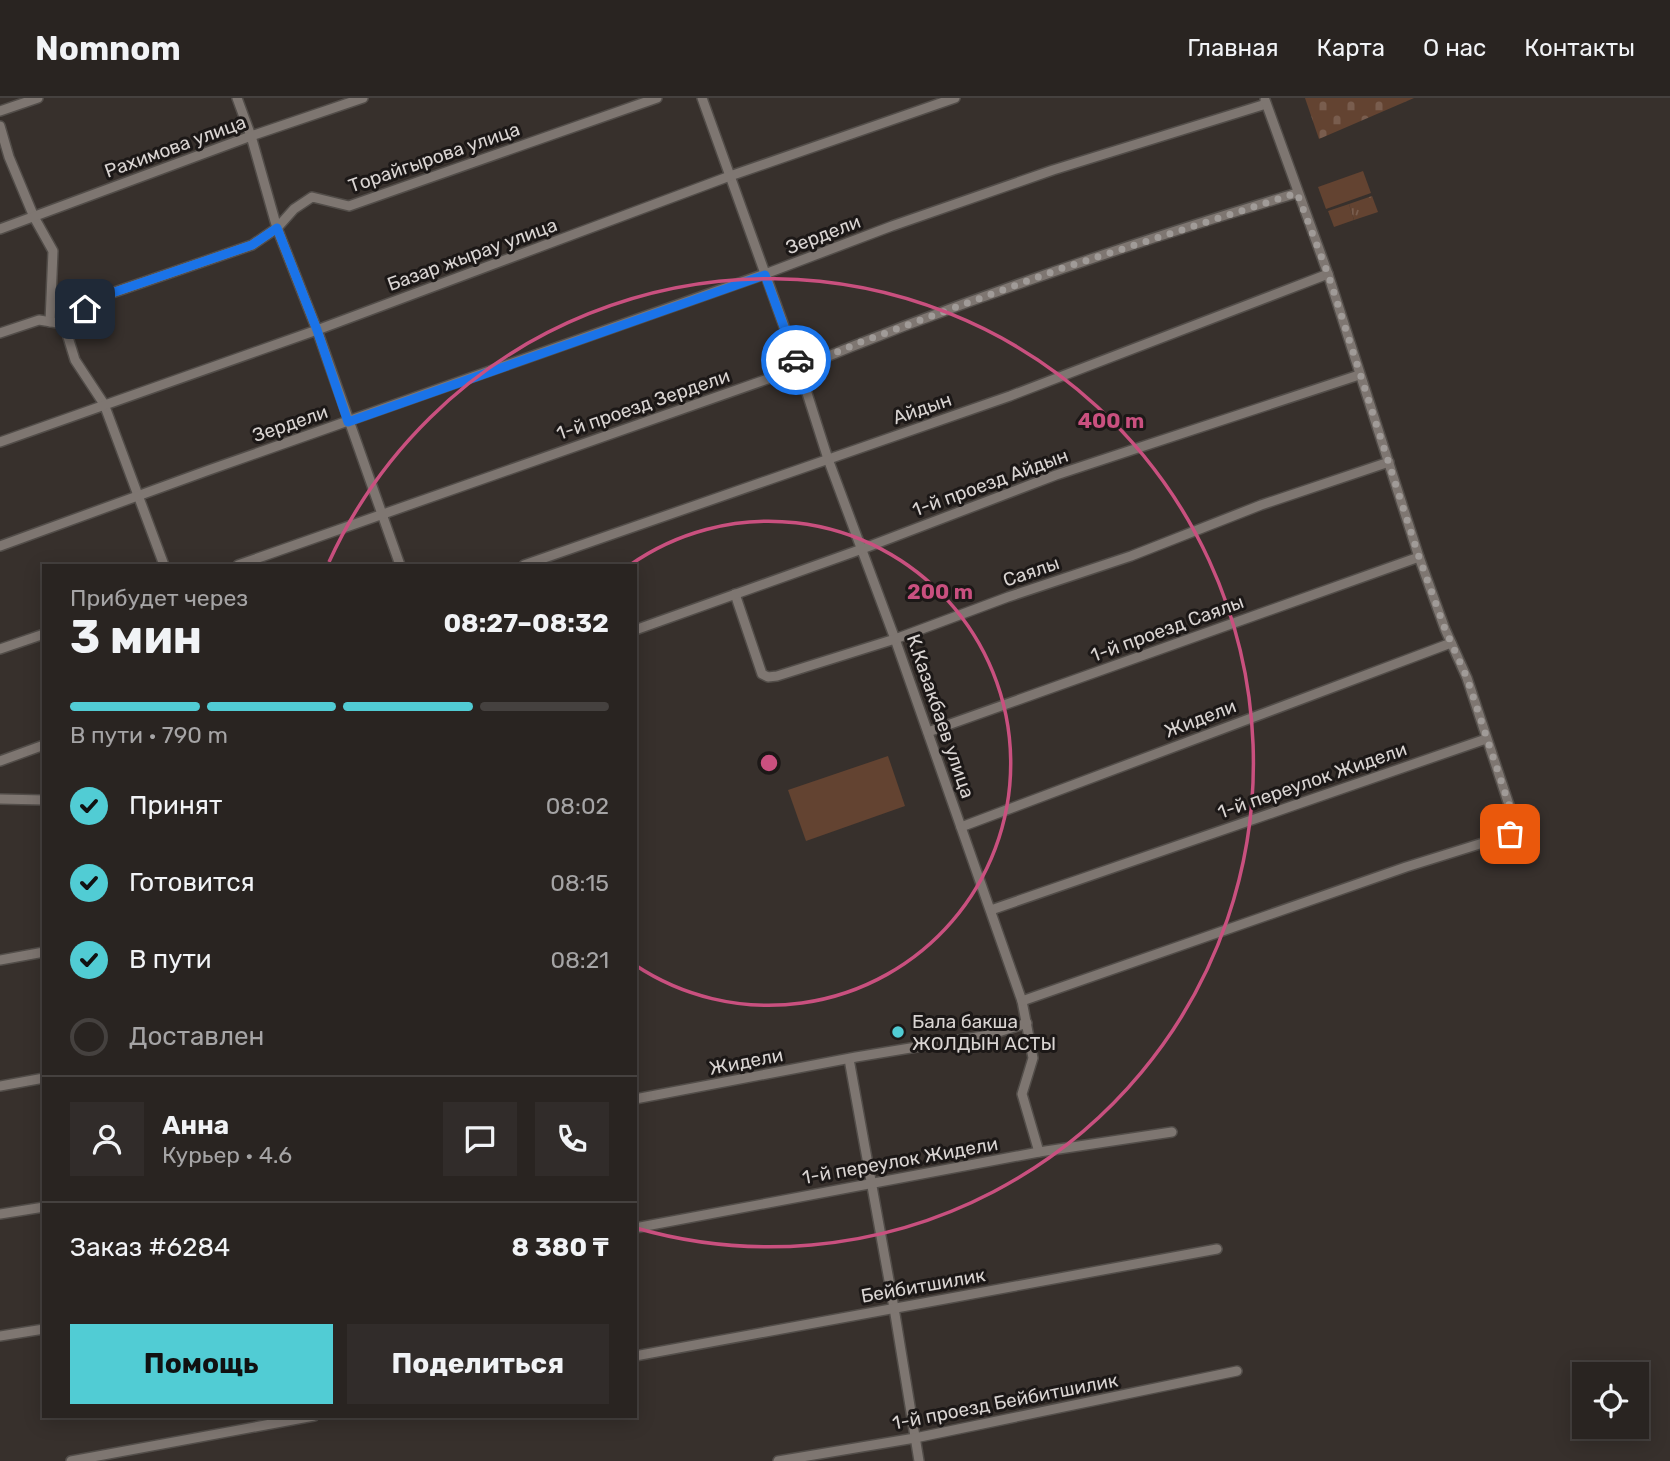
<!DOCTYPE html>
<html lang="ru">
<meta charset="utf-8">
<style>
body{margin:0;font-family:Rubik,sans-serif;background:#312c2a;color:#f1f3f6;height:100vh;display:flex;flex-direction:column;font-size:26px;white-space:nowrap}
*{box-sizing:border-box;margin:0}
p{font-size:23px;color:#a5a4a5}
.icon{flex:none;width:38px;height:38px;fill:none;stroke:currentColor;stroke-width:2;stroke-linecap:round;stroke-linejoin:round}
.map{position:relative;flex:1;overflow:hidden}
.side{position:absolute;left:42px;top:466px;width:595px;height:854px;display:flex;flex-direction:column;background:#292421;border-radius:0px;box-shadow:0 4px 18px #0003,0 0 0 2px #45413f}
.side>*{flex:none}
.tools{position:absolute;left:1572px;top:1264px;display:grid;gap:14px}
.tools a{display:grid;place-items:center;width:77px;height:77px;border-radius:0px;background:#292421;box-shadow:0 4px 18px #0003,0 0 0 2px #45413f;font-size:35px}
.pin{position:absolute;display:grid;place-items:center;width:60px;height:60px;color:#fff;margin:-30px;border-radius:14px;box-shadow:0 4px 10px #0006}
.courier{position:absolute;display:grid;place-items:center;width:70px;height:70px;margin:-35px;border:5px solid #1a73e8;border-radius:50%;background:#fff;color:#222;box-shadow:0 2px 9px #0007}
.summary em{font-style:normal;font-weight:700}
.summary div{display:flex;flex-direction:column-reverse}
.summary{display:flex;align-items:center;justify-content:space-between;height:119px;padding:0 28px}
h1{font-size:46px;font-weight:700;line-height:52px}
.bar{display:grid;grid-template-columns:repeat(4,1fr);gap:10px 7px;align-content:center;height:84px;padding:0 28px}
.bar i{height:9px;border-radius:5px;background:#45413f}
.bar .current{background:#51ccd4}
.bar p{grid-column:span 4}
.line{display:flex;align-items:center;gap:18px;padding:0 28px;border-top:2px solid #45413f}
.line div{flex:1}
.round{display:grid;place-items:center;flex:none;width:74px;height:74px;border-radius:0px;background:#312c2a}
ol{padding:0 28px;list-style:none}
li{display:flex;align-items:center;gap:21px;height:77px}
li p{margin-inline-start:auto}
li .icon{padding:7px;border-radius:50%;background:#51ccd4;color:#111;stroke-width:4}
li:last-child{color:#a5a4a5}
li i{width:38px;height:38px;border:4px solid #45413f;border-radius:50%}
.action{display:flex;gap:14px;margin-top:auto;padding:14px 28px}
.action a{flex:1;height:80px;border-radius:0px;background:#51ccd4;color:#111;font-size:28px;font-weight:700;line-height:80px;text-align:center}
.action a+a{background:#312c2a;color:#f1f3f6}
header{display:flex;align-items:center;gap:42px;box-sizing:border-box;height:98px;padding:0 35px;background:#292421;border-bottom:2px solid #45413f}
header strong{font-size:33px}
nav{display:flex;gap:38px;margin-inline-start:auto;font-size:24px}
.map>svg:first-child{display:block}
</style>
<header>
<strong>Nomnom</strong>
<nav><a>Главная</a><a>Карта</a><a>О нас</a><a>Контакты</a></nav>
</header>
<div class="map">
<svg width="1670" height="1363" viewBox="0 0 1670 1363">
<defs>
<pattern id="cemetery-stones" width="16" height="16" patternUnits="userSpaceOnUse" patternTransform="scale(1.75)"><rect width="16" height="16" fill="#634331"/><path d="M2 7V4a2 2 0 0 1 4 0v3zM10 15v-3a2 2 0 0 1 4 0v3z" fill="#795d4e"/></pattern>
<pattern id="park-tufts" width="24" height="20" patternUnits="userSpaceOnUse" patternTransform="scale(1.75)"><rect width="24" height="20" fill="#634331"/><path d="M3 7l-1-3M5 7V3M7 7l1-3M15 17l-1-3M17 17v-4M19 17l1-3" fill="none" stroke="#795d4e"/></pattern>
</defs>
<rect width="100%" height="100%" fill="#37302c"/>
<!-- grass -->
<g fill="#634331">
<polygon points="1363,73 1371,95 1326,111 1318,89"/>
<polygon points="1349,106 1354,122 1334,129 1328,113"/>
<polygon points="888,658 905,708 806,743 788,692"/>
</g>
<!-- cemetery -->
<polygon fill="url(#cemetery-stones)" points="1305,0 1414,0 1319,41"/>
<!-- park -->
<polygon fill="url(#park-tufts)" points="1372,98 1378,114 1354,122 1349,106"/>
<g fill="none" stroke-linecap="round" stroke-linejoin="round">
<!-- street casing -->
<g stroke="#524d49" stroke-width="12">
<g id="street">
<polyline points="237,0 251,38 277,130 317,232 400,467"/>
<polyline points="702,0 799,270 828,361 895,541 1022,903 1033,960 1022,996 1039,1054"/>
<polyline points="0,13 38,0"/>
<polyline points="0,28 9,59 34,119 53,153 50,224"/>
<polyline points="0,131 251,38 363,0"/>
<polyline points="64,226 75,262 104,306 164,467"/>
<polyline points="0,235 39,222 64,226 106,197 252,147 277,130 294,111 312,99 349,108 657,0"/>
<polyline points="0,344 317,232 730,78 955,0"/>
<polyline points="0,448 209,372 765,176 892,128 1053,72 1266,6"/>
<path d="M238,467L799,270C961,203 1128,146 1297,95"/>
<polyline points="524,467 1010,298 1328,176"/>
<polyline points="735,496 762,576 768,579 777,578 895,541 1008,499 1131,458 1261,407 1389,364"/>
<polyline points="635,532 862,451 1056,377 1359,277"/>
<polyline points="0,551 44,536"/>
<polyline points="928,634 1419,459"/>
<polyline points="0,663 44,647"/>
<polyline points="0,701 44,702"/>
<polyline points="961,729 1451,545"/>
<polyline points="991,812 1486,641"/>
<polyline points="0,862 44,854"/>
<polyline points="1022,903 1406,769 1518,734 1467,580 1445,531 1419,459 1328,176 1265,2"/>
<polyline points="849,961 894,1210 919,1363"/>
<polyline points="0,988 44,980"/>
<polyline points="635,1001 856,959 989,937 1027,925"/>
<polyline points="0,1116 44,1109"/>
<polyline points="635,1130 1039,1054 1172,1034"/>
<polyline points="0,1238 44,1231"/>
<polyline points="635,1258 1217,1151"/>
<polyline points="71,1363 314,1318"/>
<polyline points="778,1363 915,1340 1237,1273"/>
</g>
</g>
<!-- street -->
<use href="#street" stroke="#7e7671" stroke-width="9"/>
</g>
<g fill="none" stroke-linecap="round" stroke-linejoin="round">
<!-- done -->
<polyline stroke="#a09b98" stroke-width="7" stroke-dasharray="0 12.6" points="796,262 799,270 861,244 1060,171 1297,95 1328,176 1419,459 1445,531 1467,580 1518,734 1510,736"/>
<!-- route -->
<polyline stroke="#1a73e8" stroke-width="9" points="85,211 106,197 252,147 277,130 317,232 348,324 765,177 796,262"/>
</g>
<!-- distance rings -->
<g fill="none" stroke="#c9507f" stroke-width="3.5">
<path d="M630 467A242 242 0 1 1 635 867"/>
<path d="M329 464A484 484 0 1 1 636 1130"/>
</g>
<!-- markers -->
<circle fill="#51ccd4" stroke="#1c1817" stroke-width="2.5" cx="898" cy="934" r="7"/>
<g text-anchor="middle" stroke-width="6" stroke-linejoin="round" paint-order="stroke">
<!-- street labels -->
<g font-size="19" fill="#d9d4d2" stroke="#1c1817">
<text transform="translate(175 48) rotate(-20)" y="7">Рахимова улица</text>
<text transform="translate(434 59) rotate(-19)" y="7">Торайгырова улица</text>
<text transform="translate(823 136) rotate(-21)" y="7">Зердели</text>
<text transform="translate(472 156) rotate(-20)" y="7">Базар жырау улица</text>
<text transform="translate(643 306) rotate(-19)" y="7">1-й проезд Зердели</text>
<text transform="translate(922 310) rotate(-19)" y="7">Айдын</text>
<text transform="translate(290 325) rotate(-19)" y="7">Зердели</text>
<text transform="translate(990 384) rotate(-20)" y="7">1-й проезд Айдын</text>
<text transform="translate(1031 473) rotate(-19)" y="7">Саялы</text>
<text transform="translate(1167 530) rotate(-20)" y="7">1-й проезд Саялы</text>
<text transform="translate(941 618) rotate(71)" y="7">К.Казакбаев улица</text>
<text transform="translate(1200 620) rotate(-21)" y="7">Жидели</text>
<text transform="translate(1312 682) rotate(-19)" y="7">1-й переулок Жидели</text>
<text transform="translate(746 963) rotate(-11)" y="7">Жидели</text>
<text transform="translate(900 1062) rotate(-10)" y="7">1-й переулок Жидели</text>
<text transform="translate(923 1187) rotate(-10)" y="7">Бейбитшилик</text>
<text transform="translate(1005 1303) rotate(-11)" y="7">1-й проезд Бейбитшилик</text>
</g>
<!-- poi labels -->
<g font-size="19" fill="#d9d4d2" stroke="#1c1817" text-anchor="start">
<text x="912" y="930">Бала бакша<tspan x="912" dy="22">ЖОЛДЫН АСТЫ</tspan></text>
</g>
</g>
<circle cx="769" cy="665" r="10" fill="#c9507f" stroke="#1c1817" stroke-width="3.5"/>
<g font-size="21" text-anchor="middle" font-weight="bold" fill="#c9507f" stroke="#1c1817" stroke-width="6" stroke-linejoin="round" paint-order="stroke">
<text x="1111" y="330">400 m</text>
<text x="940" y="501">200 m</text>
</g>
</svg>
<div class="tools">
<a><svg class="icon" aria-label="locate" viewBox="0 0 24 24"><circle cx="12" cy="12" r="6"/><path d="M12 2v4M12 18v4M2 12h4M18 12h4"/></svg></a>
</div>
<div class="pin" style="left:1510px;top:736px;background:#ea580c"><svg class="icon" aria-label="bag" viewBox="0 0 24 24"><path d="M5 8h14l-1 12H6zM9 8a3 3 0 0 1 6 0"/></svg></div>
<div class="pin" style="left:85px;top:211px;background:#1f2937"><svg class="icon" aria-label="home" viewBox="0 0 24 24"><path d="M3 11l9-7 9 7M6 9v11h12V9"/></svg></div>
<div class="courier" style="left:796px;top:262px"><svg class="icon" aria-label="car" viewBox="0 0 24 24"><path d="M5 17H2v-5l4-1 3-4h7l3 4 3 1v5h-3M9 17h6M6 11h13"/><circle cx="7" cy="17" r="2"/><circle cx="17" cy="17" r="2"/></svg></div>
<section class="side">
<div class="summary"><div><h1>3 мин</h1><p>Прибудет через</p></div><em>08:27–08:32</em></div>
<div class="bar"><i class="current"></i><i class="current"></i><i class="current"></i><i></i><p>В пути · 790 m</p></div>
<ol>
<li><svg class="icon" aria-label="check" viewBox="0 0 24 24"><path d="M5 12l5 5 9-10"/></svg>Принят<p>08:02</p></li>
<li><svg class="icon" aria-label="check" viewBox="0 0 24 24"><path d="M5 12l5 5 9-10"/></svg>Готовится<p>08:15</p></li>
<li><svg class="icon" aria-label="check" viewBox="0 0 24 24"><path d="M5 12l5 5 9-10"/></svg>В пути<p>08:21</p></li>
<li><i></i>Доставлен</li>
</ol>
<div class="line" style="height:126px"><a class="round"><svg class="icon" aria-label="person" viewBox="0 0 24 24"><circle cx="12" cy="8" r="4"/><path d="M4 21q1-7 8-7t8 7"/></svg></a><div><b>Анна</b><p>Курьер · 4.6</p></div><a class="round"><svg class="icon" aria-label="chat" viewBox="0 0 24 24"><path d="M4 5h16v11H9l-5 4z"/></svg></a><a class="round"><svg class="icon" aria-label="phone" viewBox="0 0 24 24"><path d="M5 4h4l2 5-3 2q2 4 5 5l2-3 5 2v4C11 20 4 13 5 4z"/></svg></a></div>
<div class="line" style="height:91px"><div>Заказ #6284</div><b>8 380 ₸</b></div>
<div class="action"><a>Помощь</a><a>Поделиться</a></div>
</section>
</div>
